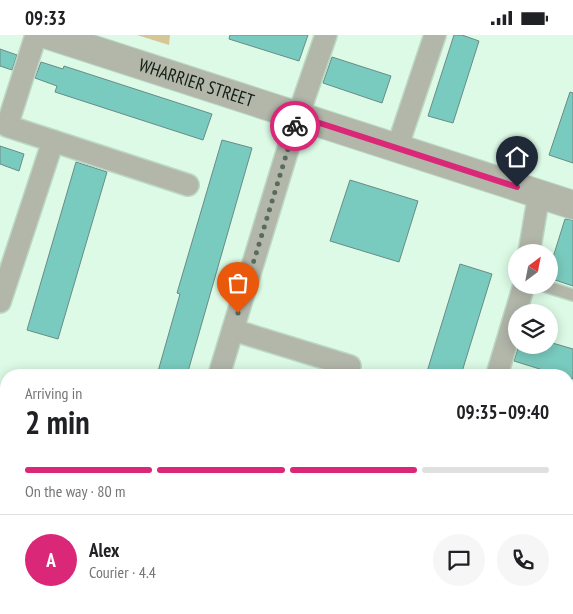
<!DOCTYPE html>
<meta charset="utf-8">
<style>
body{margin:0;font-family:"PT Sans Narrow",sans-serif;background:#f6f6f6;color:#202124;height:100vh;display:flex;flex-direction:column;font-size:19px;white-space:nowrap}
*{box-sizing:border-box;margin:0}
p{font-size:16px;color:#757577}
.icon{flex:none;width:28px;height:28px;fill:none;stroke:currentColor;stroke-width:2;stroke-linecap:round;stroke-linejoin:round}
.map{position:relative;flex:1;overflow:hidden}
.sheet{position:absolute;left:0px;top:334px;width:574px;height:246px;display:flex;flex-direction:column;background:#fff;border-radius:20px 20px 0 0;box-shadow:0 2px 12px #0003}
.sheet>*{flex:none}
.needle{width:32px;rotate:32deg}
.fabs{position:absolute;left:508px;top:209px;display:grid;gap:10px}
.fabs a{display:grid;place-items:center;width:50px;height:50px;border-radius:50%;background:#fff;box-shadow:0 2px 12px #0003;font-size:25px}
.pin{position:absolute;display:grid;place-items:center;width:42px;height:42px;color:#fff;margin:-51px -21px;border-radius:50% 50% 50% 0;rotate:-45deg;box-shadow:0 0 5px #0007}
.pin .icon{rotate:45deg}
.courier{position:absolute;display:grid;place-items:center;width:50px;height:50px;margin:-25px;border:4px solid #db2777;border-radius:50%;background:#fff;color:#222;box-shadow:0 1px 6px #0007}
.headline em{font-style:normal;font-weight:800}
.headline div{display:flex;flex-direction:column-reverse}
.headline{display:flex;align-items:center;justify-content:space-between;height:85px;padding:0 25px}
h1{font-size:32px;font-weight:800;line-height:38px}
.bar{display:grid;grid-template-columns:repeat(4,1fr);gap:8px 5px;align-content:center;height:60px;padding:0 25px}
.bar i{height:6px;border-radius:4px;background:#e0e0e0}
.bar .active{background:#db2777}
.bar p{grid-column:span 4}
.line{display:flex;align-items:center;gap:12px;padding:0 25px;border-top:1px solid #e0e0e0}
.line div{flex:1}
.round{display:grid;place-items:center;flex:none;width:52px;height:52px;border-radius:26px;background:#f6f6f6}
.status{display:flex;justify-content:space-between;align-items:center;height:35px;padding:0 25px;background:#fff;direction:ltr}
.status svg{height:14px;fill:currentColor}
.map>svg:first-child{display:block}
</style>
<div class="status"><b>09:33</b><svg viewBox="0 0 49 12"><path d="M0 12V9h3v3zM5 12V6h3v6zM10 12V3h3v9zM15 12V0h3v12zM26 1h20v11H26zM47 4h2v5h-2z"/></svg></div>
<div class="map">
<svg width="573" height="579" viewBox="0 0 573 579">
<rect width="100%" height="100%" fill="#dcfae5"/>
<!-- green -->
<g fill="#d5c795">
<polygon points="137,0 170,0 169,10"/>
<polygon points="169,574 232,574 249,579 167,579"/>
</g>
<!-- building -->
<g fill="#7acbbf" stroke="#688c87">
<polygon points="230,0 308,0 299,26 229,4"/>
<polygon points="454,0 462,0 479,6 453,88 428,81"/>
<polygon points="0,14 17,20 12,35 0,31"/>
<polygon points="332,22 391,41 382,68 323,48"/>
<polygon points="41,27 63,34 64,31 212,79 203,105 55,57 57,51 35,43"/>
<polygon points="570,57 573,58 573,128 549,120"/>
<polygon points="222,105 252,113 187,340 157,340 180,259 177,258"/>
<polygon points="0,111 24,119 19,136 0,129"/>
<polygon points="76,127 107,137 58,304 27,295"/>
<polygon points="350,145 418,166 399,227 330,206"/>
<polygon points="565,184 573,185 573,251 549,243 549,235"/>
<polygon points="460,229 492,239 461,340 426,340"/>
<polygon points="549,307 573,314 573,344 568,342 568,340 559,340 514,326 519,310 549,310"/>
</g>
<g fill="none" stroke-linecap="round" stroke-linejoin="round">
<!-- service casing -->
<g stroke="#bcd7c4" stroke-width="14">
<g id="service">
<polyline points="541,250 573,260"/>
<polyline points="30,579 31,574"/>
</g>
</g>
<!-- minor casing -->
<g stroke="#bcd7c4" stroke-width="24">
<g id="minor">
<polyline points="36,0 7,91 188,150"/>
<polyline points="397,113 435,0"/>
<polyline points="529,218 539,159"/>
<polyline points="0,267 53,106"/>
<polyline points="233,295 350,331"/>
<polyline points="219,340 298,81 326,0"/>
<polyline points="497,340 524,250"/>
<polyline points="568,371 573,373"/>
<polyline points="0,389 6,391"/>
<polyline points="568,567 573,568"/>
<polyline points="146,579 148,574"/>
<polyline points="420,579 421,574"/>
</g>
</g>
<!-- tertiary casing -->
<g stroke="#bcd7c4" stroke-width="30">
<g id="tertiary">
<path id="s1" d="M48,0L573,170"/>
</g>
</g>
<!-- service -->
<use href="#service" stroke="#b2b7aa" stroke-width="11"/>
<!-- minor -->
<use href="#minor" stroke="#b2b7aa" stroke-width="21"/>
<!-- tertiary -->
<use href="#tertiary" stroke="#b2b7aa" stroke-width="28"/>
</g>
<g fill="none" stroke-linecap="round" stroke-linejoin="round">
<!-- done -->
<polyline stroke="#596b5e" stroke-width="5" stroke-dasharray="0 9" points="238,278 295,91"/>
<!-- route -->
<polyline stroke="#db2777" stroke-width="6" points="295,91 298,81 517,152"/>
</g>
<g text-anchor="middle" stroke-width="4" stroke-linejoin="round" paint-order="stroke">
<!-- street labels -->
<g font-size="18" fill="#131e16" stroke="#dcfae5">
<text dy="6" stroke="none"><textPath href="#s1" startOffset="156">WHARRIER STREET</textPath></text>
</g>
</g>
</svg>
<div class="fabs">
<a><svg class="needle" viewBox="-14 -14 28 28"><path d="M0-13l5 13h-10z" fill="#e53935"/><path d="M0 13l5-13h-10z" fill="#757577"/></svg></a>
<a><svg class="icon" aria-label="layers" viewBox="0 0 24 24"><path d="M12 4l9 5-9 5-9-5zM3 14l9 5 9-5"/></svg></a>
</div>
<div class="pin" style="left:238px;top:278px;background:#ea580c"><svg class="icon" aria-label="bag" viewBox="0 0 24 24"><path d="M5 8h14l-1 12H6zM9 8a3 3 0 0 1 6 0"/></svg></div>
<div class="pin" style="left:517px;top:152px;background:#1f2937"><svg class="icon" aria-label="home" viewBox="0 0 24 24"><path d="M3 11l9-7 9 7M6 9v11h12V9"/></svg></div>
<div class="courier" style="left:295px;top:91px"><svg class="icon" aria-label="bike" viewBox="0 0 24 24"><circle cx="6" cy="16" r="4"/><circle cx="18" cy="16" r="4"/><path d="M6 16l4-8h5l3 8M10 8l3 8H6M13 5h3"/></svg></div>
<section class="sheet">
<div class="headline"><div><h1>2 min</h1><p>Arriving in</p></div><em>09:35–09:40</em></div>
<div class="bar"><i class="active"></i><i class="active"></i><i class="active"></i><i></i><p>On the way · 80 m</p></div>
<div class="line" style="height:90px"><b class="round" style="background:#db2777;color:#fff">A</b><div><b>Alex</b><p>Courier · 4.4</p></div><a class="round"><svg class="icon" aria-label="chat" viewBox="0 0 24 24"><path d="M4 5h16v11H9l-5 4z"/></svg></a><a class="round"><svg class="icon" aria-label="phone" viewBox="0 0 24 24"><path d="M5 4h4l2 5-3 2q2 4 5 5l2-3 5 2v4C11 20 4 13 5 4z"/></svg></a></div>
</section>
</div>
